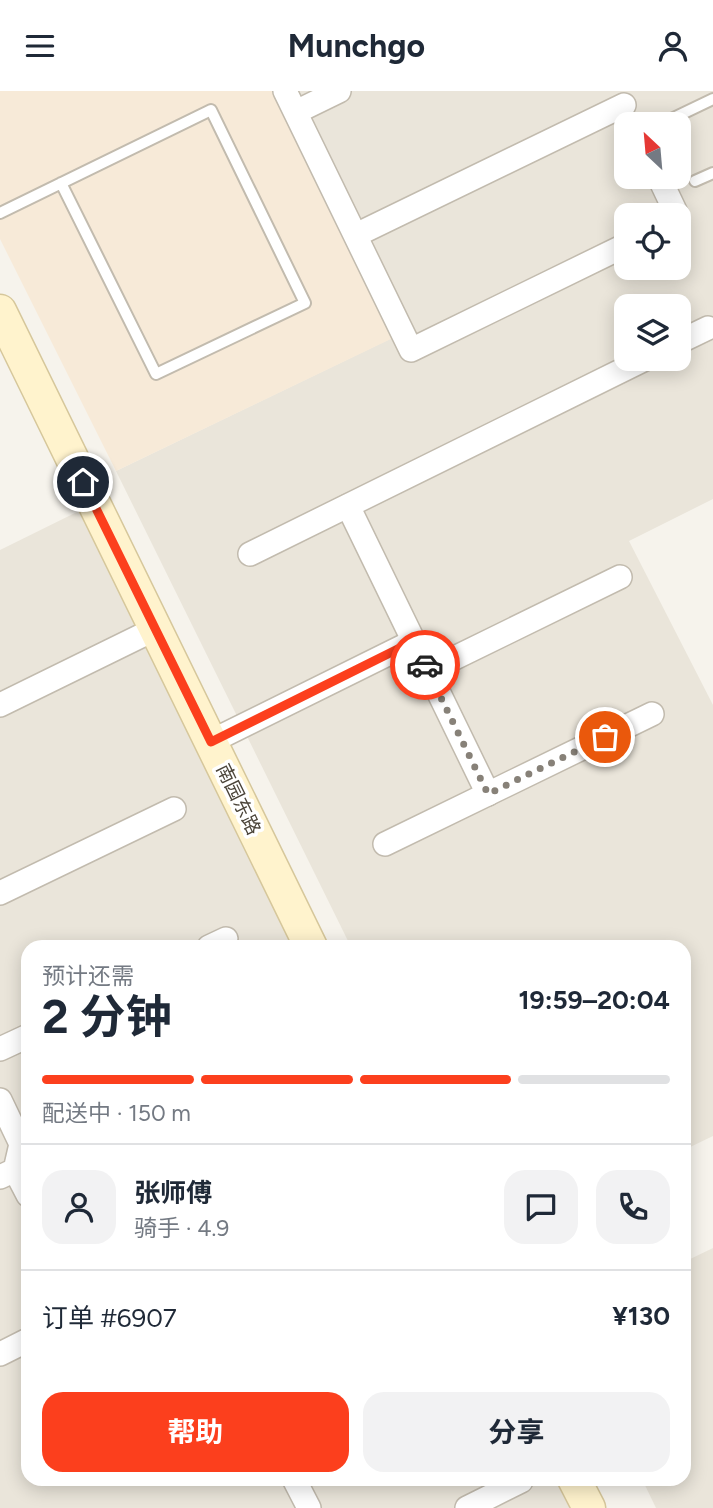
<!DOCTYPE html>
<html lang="zh">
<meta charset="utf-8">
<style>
body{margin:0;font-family:Figtree,"Noto Sans SC",sans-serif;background:#f2f2f3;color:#1f2937;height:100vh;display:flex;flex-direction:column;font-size:26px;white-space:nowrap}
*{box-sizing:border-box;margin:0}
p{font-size:23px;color:#747a83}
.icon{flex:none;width:38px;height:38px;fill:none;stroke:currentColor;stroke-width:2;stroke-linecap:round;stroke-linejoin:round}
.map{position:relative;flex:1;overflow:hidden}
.side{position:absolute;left:21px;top:849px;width:670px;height:546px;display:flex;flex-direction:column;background:#fff;border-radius:21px;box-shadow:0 4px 18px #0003}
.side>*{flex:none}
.needle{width:46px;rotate:334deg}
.tools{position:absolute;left:614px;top:21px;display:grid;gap:14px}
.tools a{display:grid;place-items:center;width:77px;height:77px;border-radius:14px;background:#fff;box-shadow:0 4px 18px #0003;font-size:35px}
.pin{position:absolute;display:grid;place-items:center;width:60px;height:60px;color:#fff;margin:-30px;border:4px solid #fff;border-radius:50%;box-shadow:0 2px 7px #0007}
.courier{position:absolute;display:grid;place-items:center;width:70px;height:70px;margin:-35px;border:5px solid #fc3f1d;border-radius:50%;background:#fff;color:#222;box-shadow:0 2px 9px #0007}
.summary em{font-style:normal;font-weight:700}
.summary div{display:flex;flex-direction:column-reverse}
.summary{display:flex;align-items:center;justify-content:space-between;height:119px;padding:0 21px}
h1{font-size:46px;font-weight:700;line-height:52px}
.bar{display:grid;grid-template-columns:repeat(4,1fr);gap:10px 7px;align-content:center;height:84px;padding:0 21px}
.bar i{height:9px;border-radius:5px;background:#e0e1e3}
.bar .active{background:#fc3f1d}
.bar p{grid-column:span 4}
.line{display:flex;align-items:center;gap:18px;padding:0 21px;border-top:2px solid #e0e1e3}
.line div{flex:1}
.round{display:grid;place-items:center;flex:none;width:74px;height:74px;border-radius:21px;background:#f2f2f3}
.button{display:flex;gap:14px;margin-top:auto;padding:14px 21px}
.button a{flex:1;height:80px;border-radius:21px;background:#fc3f1d;color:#fff;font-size:28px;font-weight:700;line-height:80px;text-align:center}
.button a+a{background:#f2f2f3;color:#1f2937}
header{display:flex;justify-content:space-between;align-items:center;height:91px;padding:0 21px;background:#fff;font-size:32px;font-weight:700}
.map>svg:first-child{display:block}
</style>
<header><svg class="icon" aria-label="menu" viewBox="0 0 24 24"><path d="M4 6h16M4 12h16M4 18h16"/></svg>Munchgo<svg class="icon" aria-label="person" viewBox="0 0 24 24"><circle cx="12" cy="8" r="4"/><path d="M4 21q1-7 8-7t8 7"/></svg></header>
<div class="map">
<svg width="713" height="1417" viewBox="0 0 713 1417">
<rect width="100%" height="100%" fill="#f6f3ec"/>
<!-- residential -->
<g fill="#eae5da" fill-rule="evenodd">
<path d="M274,0H713V408L629,450L713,614V1045L684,1059V856H351L116,380L394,246ZM626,33H679V86H626ZM626,124H679V177H626ZM626,215H679V268H626Z"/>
<polygon points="79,420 294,856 28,856 28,1388 556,1388 571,1417 0,1417 0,459"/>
<polygon points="713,1157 713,1417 656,1417 642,1388 684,1388 684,1171"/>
</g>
<!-- commercial -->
<polygon fill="#f7ead8" points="0,0 274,0 395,246 116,380 0,148"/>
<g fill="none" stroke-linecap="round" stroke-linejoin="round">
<!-- lane casing -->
<g stroke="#c2bbae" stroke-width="14">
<g id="lane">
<polyline points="663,32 713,8"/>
<polyline points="695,90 713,82"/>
<polyline points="0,122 211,19 305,212 156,283 61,92"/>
</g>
</g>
<!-- street casing -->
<g stroke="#c2bbae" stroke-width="26">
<g id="street">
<polyline points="285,0 411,259 626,154"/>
<polyline points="296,21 339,0"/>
<polyline points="659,86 677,124"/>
<polyline points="356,144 624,14"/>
<polyline points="679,251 708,237"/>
<polyline points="348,415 488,703"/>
<polyline points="250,463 645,268"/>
<polyline points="428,580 620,486"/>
<polyline points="0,614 155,538"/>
<polyline points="210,651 414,550"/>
<polyline points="385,753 652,623"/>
<polyline points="0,802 174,718"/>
<polyline points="209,856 226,848"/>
<polyline points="0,958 28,945"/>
<polyline points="0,1009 21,1053 15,1079 0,1086"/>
<polyline points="15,1079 28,1104"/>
<polyline points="0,1263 28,1249"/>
<polyline points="294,1388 309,1417"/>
<polyline points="467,1417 521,1390"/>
</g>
</g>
<!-- secondary casing -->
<g stroke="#d6c79b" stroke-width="35">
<g id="secondary">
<polyline points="0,220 311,856"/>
<polyline points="574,1388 589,1417"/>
</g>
</g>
<!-- lane -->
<use href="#lane" stroke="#fff" stroke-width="10"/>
<!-- street -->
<use href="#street" stroke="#fff" stroke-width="23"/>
<!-- secondary -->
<use href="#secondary" stroke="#fff3cd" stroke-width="32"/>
</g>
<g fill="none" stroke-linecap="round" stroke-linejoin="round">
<!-- done -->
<polyline stroke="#878178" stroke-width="7" stroke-dasharray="0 12.6" points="425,574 488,703 605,646"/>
<!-- route -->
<polyline stroke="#fc3f1d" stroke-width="9" points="83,391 211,651 414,550 425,574"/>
</g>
<g text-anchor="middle" stroke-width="7" stroke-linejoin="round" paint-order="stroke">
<!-- street labels -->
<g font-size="19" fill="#4b4439" stroke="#fff">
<text transform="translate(239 708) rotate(64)" y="7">南园东路</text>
</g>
</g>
</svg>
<div class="tools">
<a><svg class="needle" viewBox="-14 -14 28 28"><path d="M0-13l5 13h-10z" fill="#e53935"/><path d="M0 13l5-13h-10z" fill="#747a83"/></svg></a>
<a><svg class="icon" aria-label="locate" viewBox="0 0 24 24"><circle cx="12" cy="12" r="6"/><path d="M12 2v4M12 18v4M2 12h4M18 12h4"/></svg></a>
<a><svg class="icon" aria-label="layers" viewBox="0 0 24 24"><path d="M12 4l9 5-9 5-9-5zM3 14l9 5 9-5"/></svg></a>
</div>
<div class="pin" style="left:605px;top:646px;background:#ea580c"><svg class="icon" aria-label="bag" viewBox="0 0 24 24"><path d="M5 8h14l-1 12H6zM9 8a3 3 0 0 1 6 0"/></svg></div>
<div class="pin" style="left:83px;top:391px;background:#1f2937"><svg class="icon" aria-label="home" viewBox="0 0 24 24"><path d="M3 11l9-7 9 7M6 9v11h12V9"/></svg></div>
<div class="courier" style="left:425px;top:574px"><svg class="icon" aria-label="car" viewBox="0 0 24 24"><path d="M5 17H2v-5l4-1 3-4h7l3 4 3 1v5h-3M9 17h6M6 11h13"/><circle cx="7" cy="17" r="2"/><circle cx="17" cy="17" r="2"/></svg></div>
<section class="side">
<div class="summary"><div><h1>2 分钟</h1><p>预计还需</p></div><em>19:59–20:04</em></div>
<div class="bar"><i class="active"></i><i class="active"></i><i class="active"></i><i></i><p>配送中 · 150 m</p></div>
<div class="line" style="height:126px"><a class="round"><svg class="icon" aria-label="person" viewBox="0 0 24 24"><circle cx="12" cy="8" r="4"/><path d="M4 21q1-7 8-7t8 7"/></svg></a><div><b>张师傅</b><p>骑手 · 4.9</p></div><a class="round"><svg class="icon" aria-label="chat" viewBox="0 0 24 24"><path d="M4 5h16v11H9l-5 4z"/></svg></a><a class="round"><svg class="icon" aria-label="phone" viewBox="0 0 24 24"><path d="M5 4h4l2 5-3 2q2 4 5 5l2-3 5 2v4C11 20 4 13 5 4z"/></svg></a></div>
<div class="line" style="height:91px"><div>订单 #6907</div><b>¥130</b></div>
<div class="button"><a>帮助</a><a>分享</a></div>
</section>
</div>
